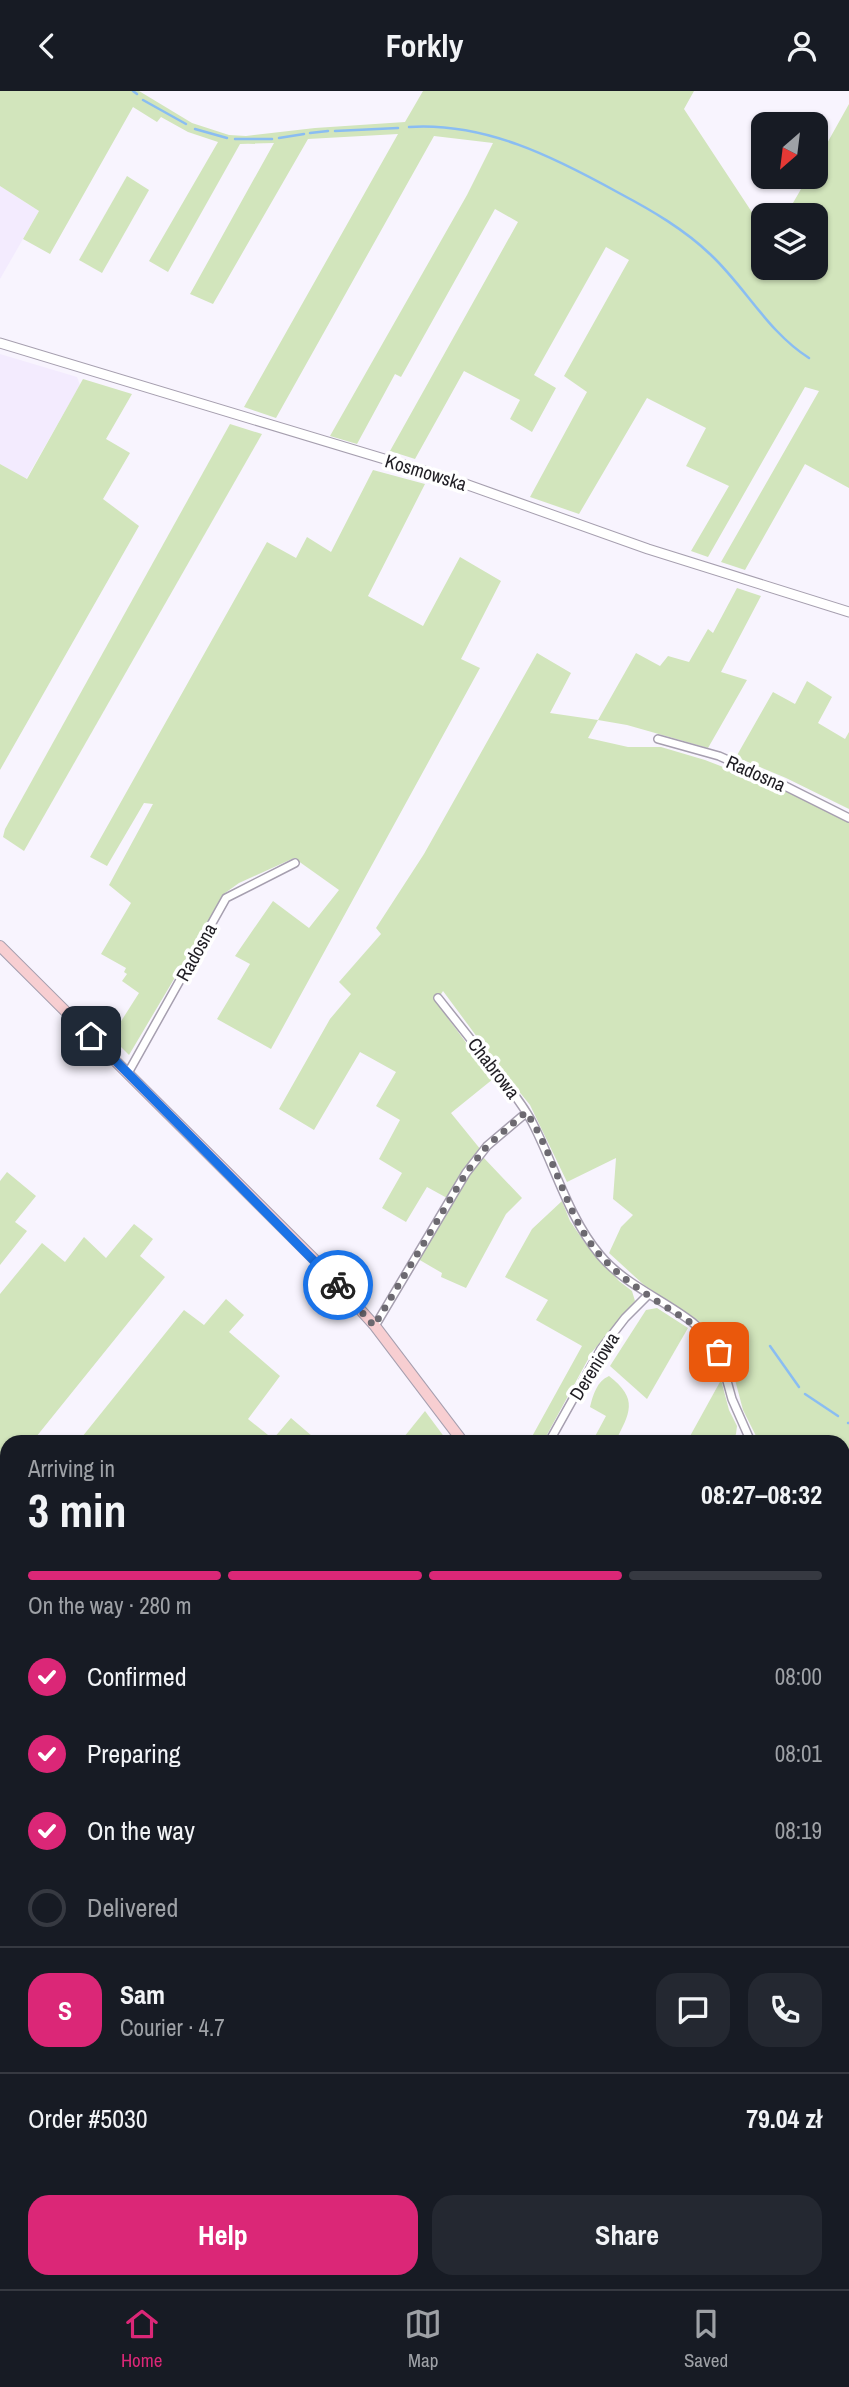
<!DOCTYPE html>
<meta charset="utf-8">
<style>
body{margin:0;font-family:"Archivo Narrow",sans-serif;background:#242831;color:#f1f3f6;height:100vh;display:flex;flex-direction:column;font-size:26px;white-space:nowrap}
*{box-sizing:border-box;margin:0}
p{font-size:23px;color:#9ea1a6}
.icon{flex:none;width:38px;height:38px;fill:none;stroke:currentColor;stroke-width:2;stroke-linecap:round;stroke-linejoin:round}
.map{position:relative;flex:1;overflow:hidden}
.drawer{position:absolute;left:0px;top:1344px;width:850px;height:854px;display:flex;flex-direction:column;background:#171b24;border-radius:21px 21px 0 0;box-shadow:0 2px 5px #0004}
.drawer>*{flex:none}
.needle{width:46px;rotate:208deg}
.fabs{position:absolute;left:751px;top:21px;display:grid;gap:14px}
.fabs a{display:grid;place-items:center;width:77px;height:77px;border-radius:14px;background:#171b24;box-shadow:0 2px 5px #0004;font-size:35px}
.pin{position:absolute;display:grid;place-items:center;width:60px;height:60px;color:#fff;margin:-30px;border-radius:14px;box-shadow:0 4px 10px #0006}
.courier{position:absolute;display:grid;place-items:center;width:70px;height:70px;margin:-35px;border:5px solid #1a73e8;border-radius:50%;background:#fff;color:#222;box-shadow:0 2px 9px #0007}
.headline em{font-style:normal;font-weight:800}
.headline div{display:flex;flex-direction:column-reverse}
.headline{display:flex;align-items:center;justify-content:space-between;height:119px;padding:0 28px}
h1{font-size:46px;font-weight:800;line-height:52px}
.bar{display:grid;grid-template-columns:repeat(4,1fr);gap:10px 7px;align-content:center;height:84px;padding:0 28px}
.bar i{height:9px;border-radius:5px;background:#363941}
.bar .selected{background:#db2777}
.bar p{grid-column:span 4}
.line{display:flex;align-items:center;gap:18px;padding:0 28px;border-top:2px solid #363941}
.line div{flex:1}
.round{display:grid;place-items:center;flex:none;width:74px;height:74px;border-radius:21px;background:#242831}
ol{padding:0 28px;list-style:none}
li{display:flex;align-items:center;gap:21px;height:77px}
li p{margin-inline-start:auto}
li .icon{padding:7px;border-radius:50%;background:#db2777;color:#fff;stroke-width:4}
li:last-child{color:#9ea1a6}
li i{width:38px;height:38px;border:4px solid #363941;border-radius:50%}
.primary-button{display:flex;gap:14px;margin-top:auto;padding:14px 28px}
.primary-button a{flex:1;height:80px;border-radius:21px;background:#db2777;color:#fff;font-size:28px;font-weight:800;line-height:80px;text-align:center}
.primary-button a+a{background:#242831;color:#f1f3f6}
header{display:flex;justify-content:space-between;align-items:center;height:91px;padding:0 28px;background:#171b24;font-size:32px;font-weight:800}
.tab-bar{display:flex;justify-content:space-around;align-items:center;height:98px;border-top:2px solid #363941;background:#171b24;font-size:19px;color:#9ea1a6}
.tab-bar a{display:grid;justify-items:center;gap:4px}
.tab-bar .selected{color:#db2777}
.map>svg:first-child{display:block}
</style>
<header><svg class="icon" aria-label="back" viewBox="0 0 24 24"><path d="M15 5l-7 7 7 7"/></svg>Forkly<svg class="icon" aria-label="person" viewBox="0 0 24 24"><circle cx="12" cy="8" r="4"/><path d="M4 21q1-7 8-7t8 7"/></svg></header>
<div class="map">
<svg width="849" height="2198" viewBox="0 0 849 2198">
<rect width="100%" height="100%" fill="#f8f4fe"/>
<!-- built -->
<g fill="#f3ebfe">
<polygon points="0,95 39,120 0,188"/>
<polygon points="0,263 77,286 80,294 26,388 0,373"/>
<polygon points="849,1962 849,2147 844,2149 844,1964"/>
<polygon points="623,2191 751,2191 736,2198 639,2198"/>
</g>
<!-- green -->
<g fill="#d2e5bc">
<polygon points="0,0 139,0 192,32 229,44 246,45 315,37 405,31 423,0 694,0 684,18 763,138 763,177 816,177 816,124 786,124 808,86 816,86 816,72 849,13 849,397 805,373 745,479 721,471 819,300 805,296 708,466 691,460 729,395 686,375 706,337 647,307 579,423 530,406 587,301 564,285 629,169 606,156 534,284 556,297 532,341 510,328 520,309 464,280 415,368 390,360 518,131 495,118 401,286 395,283 357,353 330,345 467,104 493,52 434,45 276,327 244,316 398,43 308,48 213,213 190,203 274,52 240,53 168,181 149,170 218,51 188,41 161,26 157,31 133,16 50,163 23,148 39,120 0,95"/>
<polygon points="127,85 149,99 102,182 79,169"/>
<polygon points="83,288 132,303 106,348 130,362 103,408 139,435 0,679 0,373 27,388"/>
<polygon points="230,333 262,343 24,760 3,746 5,738"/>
<polygon points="373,379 425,393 368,505 423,535 460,466 501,490 461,568 480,577 271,958 217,928 250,873 235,865 273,810 309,837 339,799 294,767 239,792 225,802 129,964 111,946 139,902 122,890 127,883 124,881 126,877 101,863 131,812 109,794 153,713 144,712 107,775 90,766 267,451 296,467 307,446 331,461"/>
<polygon points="737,497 761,505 721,581 747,589 708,657 627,634 598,629 588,647 628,656 661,656 705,669 785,700 849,732 849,1673 844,1682 844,1351 760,1351 758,1349 743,1319 729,1266 719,1248 708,1236 644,1194 609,1162 621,1136 633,1124 613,1108 616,1067 567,1091 530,1014 500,977 443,900 436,911 493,988 451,1022 481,1059 462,1082 447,1107 427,1096 406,1131 382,1117 402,1082 379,1068 400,1029 376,1015 396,981 360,961 314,1039 279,1018 330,928 351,903 339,891 381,843 376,837 424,763 537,562 571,582 550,622 598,629 636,562 660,575 668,565 689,571 708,538 713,542"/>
<polygon points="807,590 832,606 818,632 845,648 849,641 849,718 786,687 736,666 773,601 795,613"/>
<polygon points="483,1066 522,1107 506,1123 466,1197 441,1186 442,1182 418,1168 462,1095"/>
<polygon points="7,1081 36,1105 15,1131 27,1140 0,1174 0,1090"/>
<polygon points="562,1110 570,1130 585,1152 619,1190 632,1200 635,1210 592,1261 543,1351 529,1351 582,1255 536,1229 548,1209 505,1186 532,1138"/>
<polygon points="134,1133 153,1148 140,1165 165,1186 32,1351 7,1351 7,1383 0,1392 0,1203 42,1152 65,1171 84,1146 106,1167"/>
<polygon points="226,1208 244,1224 229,1241 280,1285 248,1328 273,1348 291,1327 319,1351 78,1351 184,1219 204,1234"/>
<polygon points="657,1217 688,1237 647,1308 610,1275 646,1219"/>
<path d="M609,1285C639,1308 630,1322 615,1351H592L606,1325L590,1316C593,1304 597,1290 609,1285Z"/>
<polygon points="721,1289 729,1319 737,1335 736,1343 732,1351 697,1351 689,1347"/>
<polygon points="425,1320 448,1351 400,1351"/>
<polygon points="7,1439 7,1758 0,1755 0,1448"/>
<polygon points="7,1790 7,1899 0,1898 0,1798"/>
<polygon points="7,1935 7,2036 0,2030 0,1945"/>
<polygon points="849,2147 849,2198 736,2198 751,2191 844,2191 844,2149"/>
<polygon points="295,2191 623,2191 639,2198 290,2198"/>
</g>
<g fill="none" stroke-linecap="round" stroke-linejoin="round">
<!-- stream -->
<g stroke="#8abdf2" stroke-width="2.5">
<polyline points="133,0 137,3"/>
<polyline points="143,9 186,33"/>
<path d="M409,36C485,31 554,66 619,102C651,119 684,138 711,164C746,197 768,241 809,267"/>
<polyline points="195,38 227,47"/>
<polyline points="335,40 398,37"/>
<polyline points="310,42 328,40"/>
<polyline points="279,47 304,43"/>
<polyline points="235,48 272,48"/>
<polyline points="770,1255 799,1296"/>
<polyline points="805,1303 838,1325"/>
<polyline points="848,1332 849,1332"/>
<polyline points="0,1759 3,1760"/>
<polyline points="0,1902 7,1903"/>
<polyline points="591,2191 599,2197"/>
</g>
<!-- minor casing -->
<g stroke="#a69faf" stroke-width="10">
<g id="minor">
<polyline points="658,648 719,665 771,688 849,727"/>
<path d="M438,907C457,931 476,955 495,979C508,995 522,1012 532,1031C555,1075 568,1126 600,1164C633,1204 695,1218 719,1261L732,1308L751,1351"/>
<polyline points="128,982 226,807 295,772"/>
<polyline points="375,1235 466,1082 487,1055 526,1022"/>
<polyline points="549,1351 601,1258 625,1227 648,1204"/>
<polyline points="0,2115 7,2107"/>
<polyline points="0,2144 7,2150"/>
<polyline points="56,2191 64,2198"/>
</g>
</g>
<!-- tertiary casing -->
<g stroke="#a69faf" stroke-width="11">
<polyline id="tertiary" points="0,252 454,389 648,458 849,521"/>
</g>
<!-- secondary casing -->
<g stroke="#a69faf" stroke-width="12">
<g id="secondary">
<polyline points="0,855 321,1175 375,1235 463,1351"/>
<polyline points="844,1804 849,1809"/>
</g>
</g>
<!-- minor -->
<use href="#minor" stroke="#fff" stroke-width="7"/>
<!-- tertiary -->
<use href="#tertiary" stroke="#fff" stroke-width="9"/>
<!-- secondary -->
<use href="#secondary" stroke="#f7ced1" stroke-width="10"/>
</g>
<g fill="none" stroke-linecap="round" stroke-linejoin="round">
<!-- done -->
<path stroke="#6c6970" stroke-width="7" stroke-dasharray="0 12.6" d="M338,1194L374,1235L466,1082L487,1055L526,1021C552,1059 562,1108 587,1147C615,1190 662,1211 703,1240L713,1250L719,1261"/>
<!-- route -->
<polyline stroke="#1a73e8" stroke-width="9" points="91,945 338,1194"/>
</g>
<g text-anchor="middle" stroke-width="7" stroke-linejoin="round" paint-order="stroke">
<!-- street labels -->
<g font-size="19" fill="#201e24" stroke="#fff">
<text transform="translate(426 381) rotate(17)" y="7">Kosmowska</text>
<text transform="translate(756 682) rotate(24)" y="7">Radosna</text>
<text transform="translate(196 861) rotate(-61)" y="7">Radosna</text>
<text transform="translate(494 977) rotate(52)" y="7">Chabrowa</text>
<text transform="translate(594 1275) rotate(-58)" y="7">Dereniowa</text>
</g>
</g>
</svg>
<div class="fabs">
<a><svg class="needle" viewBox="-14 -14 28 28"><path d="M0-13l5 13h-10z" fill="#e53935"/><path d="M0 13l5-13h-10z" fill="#9ea1a6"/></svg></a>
<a><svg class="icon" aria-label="layers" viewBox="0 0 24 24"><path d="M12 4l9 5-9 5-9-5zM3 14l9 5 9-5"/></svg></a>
</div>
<div class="pin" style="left:719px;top:1261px;background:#ea580c"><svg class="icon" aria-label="bag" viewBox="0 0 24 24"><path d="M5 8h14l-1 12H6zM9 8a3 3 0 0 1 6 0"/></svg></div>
<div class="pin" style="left:91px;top:945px;background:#1f2937"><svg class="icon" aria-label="home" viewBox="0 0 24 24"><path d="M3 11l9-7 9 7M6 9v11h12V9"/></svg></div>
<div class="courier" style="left:338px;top:1194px"><svg class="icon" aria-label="bike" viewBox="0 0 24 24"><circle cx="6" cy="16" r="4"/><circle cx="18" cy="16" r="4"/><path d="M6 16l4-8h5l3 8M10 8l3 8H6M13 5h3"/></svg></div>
<section class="drawer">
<div class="headline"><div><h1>3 min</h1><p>Arriving in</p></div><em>08:27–08:32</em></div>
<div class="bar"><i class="selected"></i><i class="selected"></i><i class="selected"></i><i></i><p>On the way · 280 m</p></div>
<ol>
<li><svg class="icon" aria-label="check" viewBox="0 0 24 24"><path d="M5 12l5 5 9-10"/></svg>Confirmed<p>08:00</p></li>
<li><svg class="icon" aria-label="check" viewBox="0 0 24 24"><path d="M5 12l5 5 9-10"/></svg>Preparing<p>08:01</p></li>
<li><svg class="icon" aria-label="check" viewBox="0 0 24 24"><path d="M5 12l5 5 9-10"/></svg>On the way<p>08:19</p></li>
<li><i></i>Delivered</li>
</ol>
<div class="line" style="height:126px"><b class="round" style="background:#db2777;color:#fff">S</b><div><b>Sam</b><p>Courier · 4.7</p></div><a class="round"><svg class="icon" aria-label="chat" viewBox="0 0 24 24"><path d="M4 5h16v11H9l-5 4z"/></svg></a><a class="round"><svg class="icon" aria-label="phone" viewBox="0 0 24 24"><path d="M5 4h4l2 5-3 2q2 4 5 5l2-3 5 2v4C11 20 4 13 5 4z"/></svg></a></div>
<div class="line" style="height:91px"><div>Order #5030</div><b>79.04 zł</b></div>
<div class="primary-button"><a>Help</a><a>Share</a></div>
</section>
</div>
<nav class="tab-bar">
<a class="selected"><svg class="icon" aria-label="home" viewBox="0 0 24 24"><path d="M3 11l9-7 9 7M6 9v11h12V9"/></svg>Home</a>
<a><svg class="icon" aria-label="map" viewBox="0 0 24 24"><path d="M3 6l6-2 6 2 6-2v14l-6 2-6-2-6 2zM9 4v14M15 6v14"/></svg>Map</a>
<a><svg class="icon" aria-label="saved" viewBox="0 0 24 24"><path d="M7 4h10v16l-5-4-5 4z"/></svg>Saved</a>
</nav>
